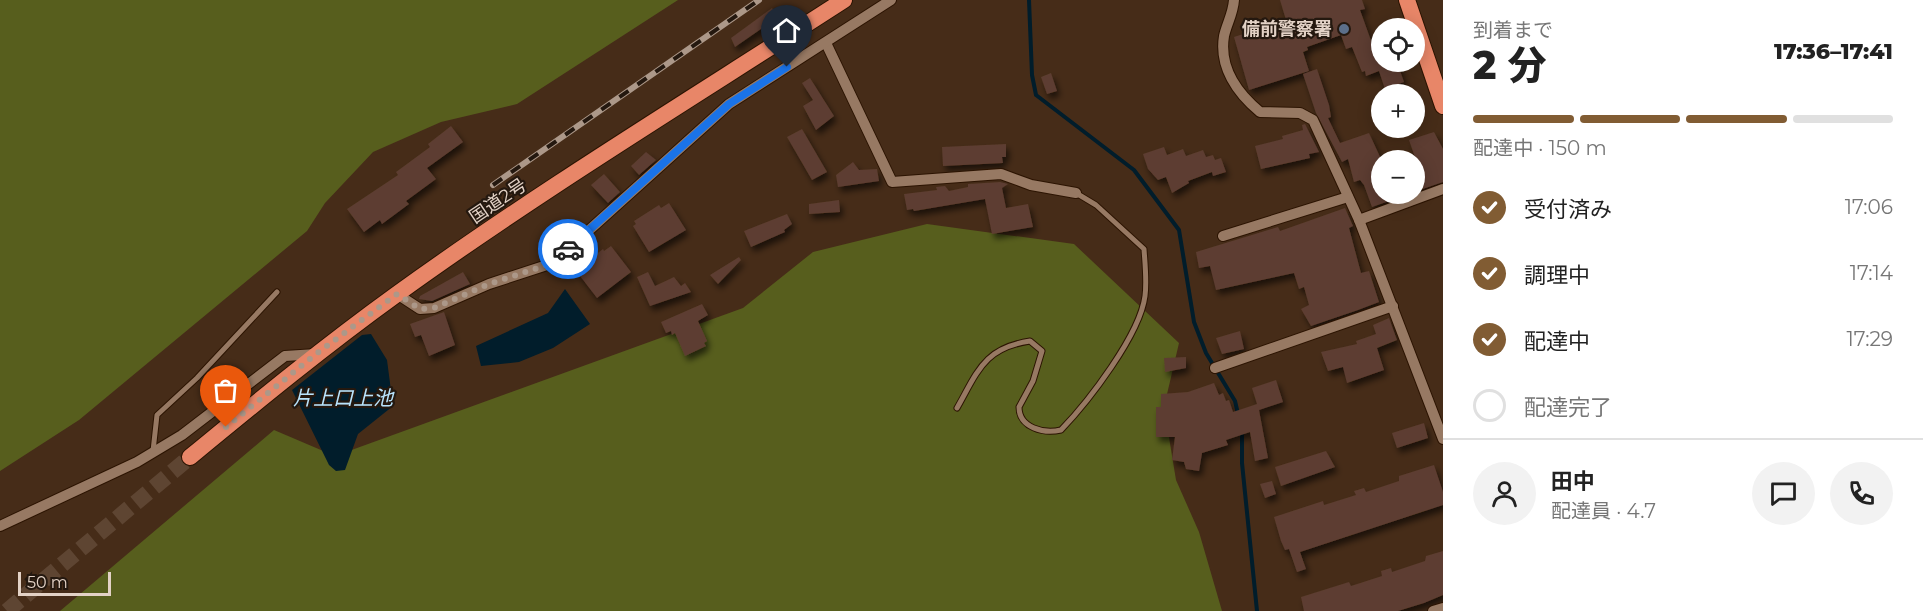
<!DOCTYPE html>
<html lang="ja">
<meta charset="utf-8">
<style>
body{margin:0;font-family:Montserrat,"Noto Sans JP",sans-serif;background:#f2f2f2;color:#222;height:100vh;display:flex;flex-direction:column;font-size:22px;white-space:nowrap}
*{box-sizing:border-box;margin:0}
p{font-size:20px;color:#767676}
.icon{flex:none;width:33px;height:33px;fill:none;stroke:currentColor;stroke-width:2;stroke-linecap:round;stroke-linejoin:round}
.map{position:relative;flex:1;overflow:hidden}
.drawer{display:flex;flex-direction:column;background:#fff;width:480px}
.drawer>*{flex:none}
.buttons{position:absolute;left:1371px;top:18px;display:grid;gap:12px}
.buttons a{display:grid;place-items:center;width:54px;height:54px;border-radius:50%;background:#fff;box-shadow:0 3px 15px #0003;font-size:30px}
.scale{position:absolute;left:18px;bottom:15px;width:93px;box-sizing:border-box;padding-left:6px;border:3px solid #e3d2c6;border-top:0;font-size:16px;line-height:21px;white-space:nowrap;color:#e3d2c6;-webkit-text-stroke:4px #24180f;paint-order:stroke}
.pin{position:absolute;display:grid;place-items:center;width:51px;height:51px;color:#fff;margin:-62px -26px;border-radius:50% 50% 50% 0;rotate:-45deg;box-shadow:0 0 6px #0007}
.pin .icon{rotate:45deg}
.courier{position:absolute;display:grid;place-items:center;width:60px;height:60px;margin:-30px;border:4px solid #1a73e8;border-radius:50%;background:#fff;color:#222;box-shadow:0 2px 8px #0007}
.overview em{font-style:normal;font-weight:800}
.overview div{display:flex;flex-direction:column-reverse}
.overview{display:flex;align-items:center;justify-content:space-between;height:102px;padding:0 30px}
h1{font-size:39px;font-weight:800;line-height:45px}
.bar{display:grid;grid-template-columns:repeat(4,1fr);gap:9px 6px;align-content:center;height:72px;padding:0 30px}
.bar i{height:8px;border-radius:4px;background:#e0e0e0}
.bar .current{background:#815c33}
.bar p{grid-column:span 4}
.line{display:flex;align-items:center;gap:15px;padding:0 30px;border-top:2px solid #e0e0e0}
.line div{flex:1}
.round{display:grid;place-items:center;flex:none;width:63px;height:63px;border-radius:32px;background:#f2f2f2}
ol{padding:0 30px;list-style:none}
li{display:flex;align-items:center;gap:18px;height:66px}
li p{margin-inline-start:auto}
li .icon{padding:6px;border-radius:50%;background:#815c33;color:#fff;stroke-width:4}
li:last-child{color:#767676}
li i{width:33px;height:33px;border:3px solid #e0e0e0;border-radius:50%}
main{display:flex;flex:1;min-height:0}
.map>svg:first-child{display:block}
</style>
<main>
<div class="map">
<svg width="1443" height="611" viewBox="0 0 1443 611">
<defs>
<filter id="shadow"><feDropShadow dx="3" dy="5" stdDeviation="3" flood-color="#0009"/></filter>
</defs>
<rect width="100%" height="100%" fill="#462c18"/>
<!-- forest -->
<g fill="#575e1d">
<polygon points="0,0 678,0 517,104 441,122 373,152 325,203 307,231 79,420 0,471"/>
<polygon points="927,224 1074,244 1179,343 1164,407 1176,480 1199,532 1222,611 60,611 274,430 335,456 743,308 813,252"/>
</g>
<!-- water -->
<g fill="#011d2b">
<polygon points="565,289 590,324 553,348 519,362 481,366 476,346 548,313"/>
<polygon points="371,334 387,360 393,406 358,434 345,470 336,471 329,465 292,390 362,335"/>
</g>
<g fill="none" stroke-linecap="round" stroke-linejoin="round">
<!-- stream -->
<g stroke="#011d2b" stroke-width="4">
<polyline points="1029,0 1032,75 1036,95 1134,170 1179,230 1194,322 1206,353 1235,401 1238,414"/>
<polyline points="1242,430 1242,463 1257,611"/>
</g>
</g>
<!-- building -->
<g fill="#5d3e30" filter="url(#shadow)">
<polygon points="1280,0 1362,0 1365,9 1360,10 1374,49 1382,46 1382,62 1402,62 1398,65 1404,82 1385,89 1379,71 1366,76 1365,71 1362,72 1352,47 1346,49 1341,35 1307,47 1308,50 1303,52 1309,71 1249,90 1234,37 1286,20"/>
<polygon points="772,8 778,17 735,47 731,38"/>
<polygon points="1317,69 1329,105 1331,117 1328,118 1340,143 1369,133 1382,161 1382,194 1409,194 1372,207 1364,185 1360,180 1354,182 1348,159 1342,162 1316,113 1303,74"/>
<polygon points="1051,73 1057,91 1047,94 1041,77"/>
<polygon points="810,78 834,116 816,130 803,106 813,100 802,83"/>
<polygon points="1305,124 1319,152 1309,154 1310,158 1261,169 1255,146 1283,139 1282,136 1303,130 1302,125"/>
<polygon points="451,126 463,142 427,168 436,179 406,201 409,204 382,224 380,220 364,232 347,209 398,175 396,172 430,147 428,144"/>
<polygon points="802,129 827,172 812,180 787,137"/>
<polygon points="1434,132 1443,149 1443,182 1414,192 1414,170 1419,169 1409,140"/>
<polygon points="1006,144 1006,157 1002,157 1003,163 943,166 942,147"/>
<polygon points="1164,147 1167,155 1183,149 1186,156 1203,150 1206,157 1213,155 1215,160 1221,158 1226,172 1213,176 1212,172 1188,181 1189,183 1172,193 1166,177 1158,180 1148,169 1143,154"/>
<polygon points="646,152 656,160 639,175 631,166"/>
<polygon points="853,162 859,170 877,169 879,181 838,187 836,175"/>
<polygon points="604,174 620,192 608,203 591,185"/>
<polygon points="1000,182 1008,184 1002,188 1006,208 1028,204 1033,227 992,234 985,199 914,211 913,209 907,210 904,194 937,190 936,187 945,186 949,191 968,187 968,184"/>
<polygon points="839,200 840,212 809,214 809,204"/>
<polygon points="669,203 686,230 649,252 633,226 636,224 634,221 659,205 661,208"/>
<polygon points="1345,208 1353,226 1349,228 1361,273 1369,271 1379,302 1358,310 1311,326 1301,309 1309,305 1304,287 1299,289 1294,273 1216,290 1210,266 1199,268 1196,252 1278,227 1280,231"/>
<polygon points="787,214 792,224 784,230 785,232 751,247 744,231"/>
<polygon points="611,246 631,272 597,298 577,272 582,269 580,267 603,249 604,251"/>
<polygon points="739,257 741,260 718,284 710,275"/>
<polygon points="463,272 470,284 432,301 419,299 420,296"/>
<polygon points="648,272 655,286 674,277 681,286 685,283 691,292 650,306 637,277"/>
<polygon points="702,304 708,315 698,321 707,341 704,343 706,346 685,356 675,333 672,335 671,331 666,333 661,322"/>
<polygon points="444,312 455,345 429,356 421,335 415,337 410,324"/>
<polygon points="1389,318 1397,340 1377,348 1384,370 1347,383 1343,367 1328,371 1321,352 1357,344 1356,341 1376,334 1373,325"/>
<polygon points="1240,331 1244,349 1222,354 1216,338"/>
<polygon points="1186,357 1186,368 1165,372 1164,358"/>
<polygon points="1276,380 1283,402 1259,410 1268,458 1255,461 1250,432 1226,440 1228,445 1202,453 1199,471 1186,469 1184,462 1172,460 1175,437 1156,437 1156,407 1161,407 1161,394 1188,392 1214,383 1219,395 1223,393 1226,401 1229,400 1233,412 1257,404 1252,388"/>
<polygon points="1424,423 1428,438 1397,448 1392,433"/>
<polygon points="1326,451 1335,467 1281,486 1275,467"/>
<polygon points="1434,465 1443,492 1443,505 1300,552 1306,569 1297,572 1289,549 1285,550 1281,541 1274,517 1323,501 1324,505 1356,495 1354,491 1364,488 1366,492 1399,481 1399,476"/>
<polygon points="1272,481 1276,494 1265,498 1260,484"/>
<polygon points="1443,551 1443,595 1424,603 1398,611 1304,611 1301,597 1349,582 1351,586 1382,576 1381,571 1391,568 1392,572 1425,561 1426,556"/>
</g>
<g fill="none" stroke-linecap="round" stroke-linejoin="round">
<!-- trunk-tunnel -->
<polyline stroke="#5e4532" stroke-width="16" stroke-dasharray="16 8" stroke-linecap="butt" points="7,611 190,457"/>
<!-- service casing -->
<g stroke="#2c1402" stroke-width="7">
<g id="service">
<path d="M957,408C978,371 984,348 1030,341L1042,351L1033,381L1019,407C1019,428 1044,434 1061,430C1088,402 1140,335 1145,296C1147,281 1145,264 1144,249L1096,205L1076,193"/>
<polyline points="153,451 157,415 197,378 277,292"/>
</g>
</g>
<!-- minor casing -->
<g stroke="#2c1402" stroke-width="12">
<g id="minor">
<path d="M1234,0C1233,14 1227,23 1224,36C1219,67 1237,93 1260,112L1300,113L1313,120L1359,220L1443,439"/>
<polyline points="826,43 892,182 1001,174 1031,185 1076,193"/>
<polyline points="1359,220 1443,189"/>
<polyline points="1223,236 1348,197"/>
<polyline points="397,294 420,309 434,308 489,284 544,266 566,251 729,104 891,0"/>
<polyline points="1215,368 1393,306"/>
<polyline points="0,526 137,462 182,435 285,356 316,354"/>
<polyline points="1433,611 1443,608"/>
</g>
</g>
<!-- trunk casing -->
<g stroke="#2c1402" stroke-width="18">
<g id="trunk">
<polyline points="1407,0 1443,106"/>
<path d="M190,457C258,401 325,346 397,294C541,190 694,97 844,0"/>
</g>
</g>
<!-- service -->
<use href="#service" stroke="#977963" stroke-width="5"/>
<!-- minor -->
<use href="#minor" stroke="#977963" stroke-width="10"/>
<!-- trunk -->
<use href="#trunk" stroke="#e88668" stroke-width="16"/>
<!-- rail casing -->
<g stroke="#ac9889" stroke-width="6">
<polyline id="rail" points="493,185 759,0"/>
</g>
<!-- rail -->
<use href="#rail" stroke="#24180f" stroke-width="4" stroke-dasharray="11" stroke-linecap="butt"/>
</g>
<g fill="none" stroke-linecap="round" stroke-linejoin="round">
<!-- done -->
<polyline stroke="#ac9889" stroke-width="6" stroke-dasharray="0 10.8" points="226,427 316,354 397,294 420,309 434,308 489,284 544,266 568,249"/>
<!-- route -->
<polyline stroke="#1a73e8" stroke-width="8" points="568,249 729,104 787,67"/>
</g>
<!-- markers -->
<circle fill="#5c6f8a" stroke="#24180f" stroke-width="2" cx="1344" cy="29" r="6"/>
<g text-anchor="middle" stroke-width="4.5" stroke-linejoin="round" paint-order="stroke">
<!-- poi labels -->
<g font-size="18" font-weight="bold" fill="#e3d2c6" stroke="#24180f" text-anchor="end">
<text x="1332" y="35">備前警察署</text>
</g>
<!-- street labels -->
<g font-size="18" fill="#e3d2c6" stroke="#24180f">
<text transform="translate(498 201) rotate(-34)" y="6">国道2号</text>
</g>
<!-- water labels -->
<g font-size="20" font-style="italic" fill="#b9e4fd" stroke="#24180f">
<text x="343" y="405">片上口上池</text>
</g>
</g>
</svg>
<div class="buttons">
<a><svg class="icon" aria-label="locate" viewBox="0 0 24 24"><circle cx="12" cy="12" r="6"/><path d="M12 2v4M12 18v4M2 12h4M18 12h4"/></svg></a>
<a>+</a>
<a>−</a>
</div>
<div class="scale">50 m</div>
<div class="pin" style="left:226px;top:427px;background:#ea580c"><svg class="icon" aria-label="bag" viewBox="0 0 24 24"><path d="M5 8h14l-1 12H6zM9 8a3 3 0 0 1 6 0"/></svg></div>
<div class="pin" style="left:787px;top:67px;background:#1f2937"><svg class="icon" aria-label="home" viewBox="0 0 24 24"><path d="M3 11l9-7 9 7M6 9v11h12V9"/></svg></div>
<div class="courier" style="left:568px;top:249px"><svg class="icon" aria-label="car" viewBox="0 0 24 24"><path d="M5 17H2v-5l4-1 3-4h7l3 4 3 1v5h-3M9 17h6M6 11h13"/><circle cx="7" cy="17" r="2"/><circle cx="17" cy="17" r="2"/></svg></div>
</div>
<section class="drawer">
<div class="overview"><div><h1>2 分</h1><p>到着まで</p></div><em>17:36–17:41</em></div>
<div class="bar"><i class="current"></i><i class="current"></i><i class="current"></i><i></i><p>配達中 · 150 m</p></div>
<ol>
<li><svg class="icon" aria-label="check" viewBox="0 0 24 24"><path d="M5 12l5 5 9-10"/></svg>受付済み<p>17:06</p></li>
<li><svg class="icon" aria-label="check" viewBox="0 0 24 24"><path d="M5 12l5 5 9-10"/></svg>調理中<p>17:14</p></li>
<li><svg class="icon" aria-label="check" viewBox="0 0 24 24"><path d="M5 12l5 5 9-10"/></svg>配達中<p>17:29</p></li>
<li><i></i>配達完了</li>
</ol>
<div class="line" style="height:108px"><a class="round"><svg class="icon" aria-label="person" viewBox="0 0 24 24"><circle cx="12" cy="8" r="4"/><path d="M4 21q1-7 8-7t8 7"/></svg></a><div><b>田中</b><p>配達員 · 4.7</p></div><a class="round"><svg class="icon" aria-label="chat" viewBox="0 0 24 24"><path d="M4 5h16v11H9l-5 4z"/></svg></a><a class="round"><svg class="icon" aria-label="phone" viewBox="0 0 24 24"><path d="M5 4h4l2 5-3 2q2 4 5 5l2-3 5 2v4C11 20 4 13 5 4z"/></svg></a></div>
</section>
</main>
